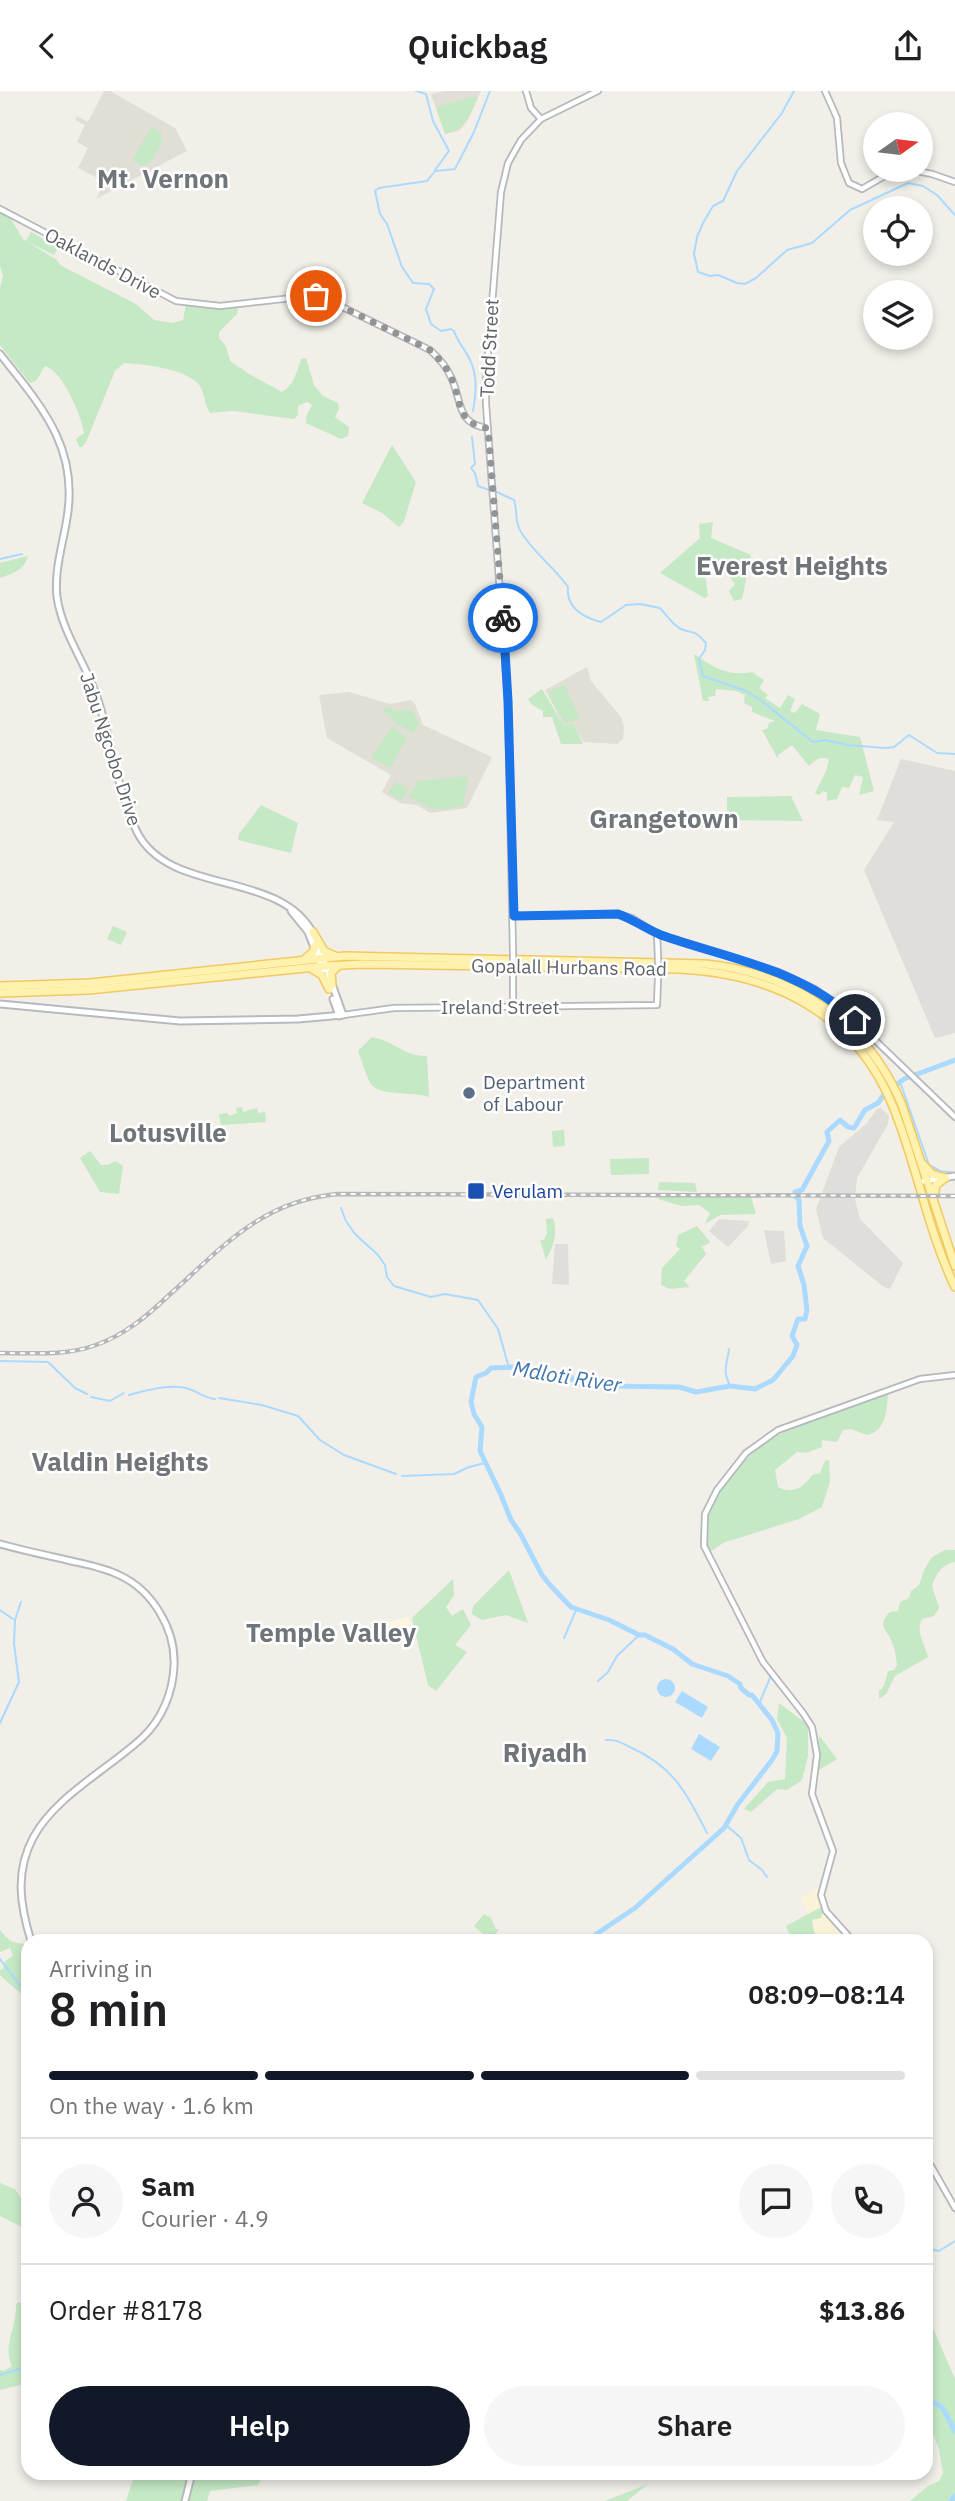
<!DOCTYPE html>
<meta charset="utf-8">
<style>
body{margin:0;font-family:"IBM Plex Sans",sans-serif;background:#f6f6f6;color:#202124;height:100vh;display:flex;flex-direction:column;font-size:26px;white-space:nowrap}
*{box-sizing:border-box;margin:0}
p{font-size:23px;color:#757577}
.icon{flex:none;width:38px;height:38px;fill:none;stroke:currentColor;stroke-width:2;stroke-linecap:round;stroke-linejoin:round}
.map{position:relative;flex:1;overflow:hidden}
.panel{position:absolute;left:21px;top:1843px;width:912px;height:546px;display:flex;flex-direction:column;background:#fff;border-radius:21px;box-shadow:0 4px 10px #0003}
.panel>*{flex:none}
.needle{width:46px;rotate:76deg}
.tools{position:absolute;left:863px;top:21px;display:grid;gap:14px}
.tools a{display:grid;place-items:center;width:70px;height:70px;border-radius:50%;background:#fff;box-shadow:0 4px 10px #0003;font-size:35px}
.pin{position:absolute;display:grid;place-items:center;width:60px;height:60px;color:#fff;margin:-30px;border:4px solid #fff;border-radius:50%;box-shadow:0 2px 7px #0007}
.courier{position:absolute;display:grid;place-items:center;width:70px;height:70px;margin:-35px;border:5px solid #1a73e8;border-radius:50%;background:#fff;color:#222;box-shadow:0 2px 9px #0007}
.headline em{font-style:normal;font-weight:600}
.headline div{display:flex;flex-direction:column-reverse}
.headline{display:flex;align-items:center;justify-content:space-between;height:119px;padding:0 28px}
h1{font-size:46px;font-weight:600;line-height:52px}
.bar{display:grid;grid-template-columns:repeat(4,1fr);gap:10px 7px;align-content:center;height:84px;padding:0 28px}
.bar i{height:9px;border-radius:5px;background:#e0e0e0}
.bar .active{background:#111827}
.bar p{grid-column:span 4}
.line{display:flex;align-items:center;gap:18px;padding:0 28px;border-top:2px solid #e0e0e0}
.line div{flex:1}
.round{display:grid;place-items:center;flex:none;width:74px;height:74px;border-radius:37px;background:#f6f6f6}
.action{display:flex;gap:14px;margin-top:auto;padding:14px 28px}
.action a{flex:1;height:80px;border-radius:42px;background:#111827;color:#fff;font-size:28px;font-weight:600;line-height:80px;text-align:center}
.action a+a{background:#f6f6f6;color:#202124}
header{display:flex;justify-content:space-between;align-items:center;height:91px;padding:0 28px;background:#fff;font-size:32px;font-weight:600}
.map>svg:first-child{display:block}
</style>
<header><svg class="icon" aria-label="back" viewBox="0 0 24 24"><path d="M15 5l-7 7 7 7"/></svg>Quickbag<svg class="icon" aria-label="share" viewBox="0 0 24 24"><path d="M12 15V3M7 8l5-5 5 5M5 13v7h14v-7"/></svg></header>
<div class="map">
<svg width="955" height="2410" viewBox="0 0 955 2410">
<rect width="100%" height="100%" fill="#f1efe8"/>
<!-- commercial -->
<polygon fill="#fef7e0" points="408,1526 411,1538 382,1546 372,1535"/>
<!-- industrial -->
<g fill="#e0deda">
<polygon points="901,668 955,680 955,942 935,947 864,779 894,731 877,729"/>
<polygon points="881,1017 889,1025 888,1033 857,1087 855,1108 860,1128 903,1172 890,1198 884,1196 823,1147 816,1118 839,1056 866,1033 877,1018"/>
<polygon points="719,1128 749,1130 748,1135 728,1156 709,1140"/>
<polygon points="764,1139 784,1140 786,1170 771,1173"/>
<polygon points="555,1153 568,1153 569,1194 552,1193"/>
</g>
<!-- education -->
<g fill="#e1ded6">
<polygon points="104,0 110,0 175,37 187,60 96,108 105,91 78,77 88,57 77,51 85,34 75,29 77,25 88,31"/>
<polygon points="444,0 481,0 467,30 459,40 445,43 431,3"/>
<polygon points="587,576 591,590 621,626 624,636 623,648 617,653 583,651 573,632 564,635 545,599"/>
<polygon points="349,601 390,613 411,609 415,613 423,634 492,666 467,717 430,722 417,714 400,712 382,701 391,684 327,647 319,604"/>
</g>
<!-- green -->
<g fill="#c5e8c5">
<path d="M472,6H478C469,25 467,38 445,43L436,16Z"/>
<polygon points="151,36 161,41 162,52 151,71 142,75 132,69"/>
<path d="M0,121L11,128L23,148L57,169L60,174L136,213L154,229L173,232L183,229L186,214L217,218L238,217L237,223L219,241V247L226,255L230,270L249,283L282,301C294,294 297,280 301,268L306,267L314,294L323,305L338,312L339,318L335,326L349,336L348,345L341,348L306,332V326L312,314L307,311L298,315V324L294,328L233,320L210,322C204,314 205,303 200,295C189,278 143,273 124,272L115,280L86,351L82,356H79L76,348L84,342C81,324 63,280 45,275L36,290L30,292L0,254V197L3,185L0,175Z"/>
<polygon points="31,141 58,156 54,164 26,150"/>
<polygon points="392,354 416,391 404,430 399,436 382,422 362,412"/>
<polygon points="713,431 711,447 751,464 742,508 734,510 729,500 735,493 722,477 713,484 705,484 708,505 705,507 660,482 700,447 699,433"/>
<path d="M28,465C24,479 14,482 0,487V472Z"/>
<path d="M694,563C713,576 728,586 752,581L764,589L759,597L768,604L765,607L780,617L788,604L795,608L790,620L795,622L802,613L820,623L816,639L860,646L874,700L859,704L863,686L855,684L849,697L842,696L837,708L827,710V702L823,700L819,704L815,702L826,680L829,668C820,665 815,669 809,675L792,654L778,664V668L762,639L767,638L769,632L775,630L752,621V616L744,612L745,604L736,600L716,598L715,605L708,606L709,610H703Z"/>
<polygon points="564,593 580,628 565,633 548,602"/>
<polygon points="542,598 564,635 573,632 583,653 561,653 552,626 543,626 543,620 531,613 528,608"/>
<polygon points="389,615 395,620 412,618 419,632 413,642 395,631 383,619"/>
<polygon points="392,635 407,647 390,677 371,667"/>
<path d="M468,685L463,715C434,720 433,721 409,705L418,690Z"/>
<polygon points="396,690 408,698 402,710 388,702"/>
<polygon points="791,705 803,730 727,729 727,706"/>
<polygon points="261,714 298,732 291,762 238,749 239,743"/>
<polygon points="113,835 127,841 121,854 107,848"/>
<path d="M372,946C392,949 405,966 427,965L429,1006C413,1000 379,1006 370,992C365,982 362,970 358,960Z"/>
<polygon points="242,1016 243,1021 257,1017 258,1022 265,1021 266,1031 221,1034 219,1023 228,1022 229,1025 237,1022 236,1017"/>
<polygon points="564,1039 565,1055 553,1056 552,1040"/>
<polygon points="90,1060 101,1074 107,1074 116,1070 123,1075 119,1103 100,1101 80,1067"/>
<polygon points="649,1067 649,1083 611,1084 610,1068"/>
<polygon points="659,1091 695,1092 697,1101 658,1099"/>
<polygon points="660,1105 751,1106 756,1123 720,1124 705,1133 710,1122 699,1114 681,1115 658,1108"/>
<path d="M553,1127C558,1144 554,1153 546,1169L540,1149H544L547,1142L546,1128Z"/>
<polygon points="697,1135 710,1151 704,1155 701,1154 706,1163 684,1190 690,1196 670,1198 661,1194 662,1177 680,1158 676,1155 678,1144"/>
<path d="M888,1302C887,1319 886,1340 867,1344L851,1338L843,1339L837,1351L822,1349V1356L806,1362L797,1361L775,1379L778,1396C793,1404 804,1396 812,1384L820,1382L825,1370L829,1369L830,1391L822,1416L799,1428L723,1452L710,1461C689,1415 750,1356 788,1339Z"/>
<path d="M945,1459H955V1471C942,1473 936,1483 932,1495L939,1517L934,1525L922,1528C915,1541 925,1553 928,1566L895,1585L886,1603L879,1608V1600L884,1595L888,1580L894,1579L897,1574C896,1566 895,1558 892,1551C887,1538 876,1535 890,1521L898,1520L900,1511L909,1507L911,1500L919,1494L924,1479L932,1466Z"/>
<polygon points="509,1479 528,1532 506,1524 482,1529 472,1523 473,1515"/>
<polygon points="453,1488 454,1504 446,1516 452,1525 463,1518 471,1534 455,1554 467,1561 436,1600 428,1594 412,1527"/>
<polygon points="779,1612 808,1634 808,1665 802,1689 787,1699 777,1698 751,1721 744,1718 768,1691 785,1688 787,1647 777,1628"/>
<polygon points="819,1644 837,1668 819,1679"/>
<path d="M821,1816C825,1824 818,1834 814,1841L823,1850C808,1850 790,1852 786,1835Z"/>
<polygon points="484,1823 491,1827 496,1838 499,1838 491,1850 474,1835"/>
<path d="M0,1839C8,1850 14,1853 28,1853V1911C21,1900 9,1894 0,1884V1879L3,1878L5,1871L13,1864L10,1857L0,1861Z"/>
<polygon points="0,2092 15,2098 20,2106 28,2112 28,2139 0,2125"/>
<path d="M18,2211L24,2214L28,2230V2292L0,2299V2279L4,2280L12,2275C2,2256 17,2235 16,2214Z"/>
<polygon points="926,2221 955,2288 955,2410 910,2410 928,2395 939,2390 943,2382 939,2358 926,2325"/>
<polygon points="135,2382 189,2382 183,2410 126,2410"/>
<polygon points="195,2382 263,2382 258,2394 210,2400 207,2410 188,2410"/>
<polygon points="648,2393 627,2410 605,2410"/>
</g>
<!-- sand -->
<g fill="#fbf3d9">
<polygon points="819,1796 821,1816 808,1823 801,1807"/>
<polygon points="823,1820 826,1824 850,1850 823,1850 814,1841 812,1829 821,1827"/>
</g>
<!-- water -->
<g fill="#aadaff">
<circle cx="666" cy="1597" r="9"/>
<polygon points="682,1600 708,1616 702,1627 675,1611"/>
<polygon points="699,1643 720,1656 711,1670 691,1658"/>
</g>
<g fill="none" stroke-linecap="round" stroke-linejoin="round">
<!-- stream -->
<g stroke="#aadaff" stroke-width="2">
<polyline points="416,0 426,3 433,30 449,60 435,79"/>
<polyline points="794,0 782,22 737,80 723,110 713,115 703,132 697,146 694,163 698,181 710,185 718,184 737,192 745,193 756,187 787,159 812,152 850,119 908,92 923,95 937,104 955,124"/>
<path d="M473,320C476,303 478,285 470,269C465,258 458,252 454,240L451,238L441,240L431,233L426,218L434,198L429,193L413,192L402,176L387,133L380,123L375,100L379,97L427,90L435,80L455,78L474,41L490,0"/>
<polyline points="472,346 475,373 471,377 475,382 478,395 489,399"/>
<path d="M497,401L514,409C518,420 514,431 521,441C533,461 554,476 568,496C566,516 582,526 601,531L626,514L640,513L660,517C667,524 671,533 681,538C696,544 692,537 706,552L705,559L699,568L703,585L746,600L759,608L813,651L825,649L848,654L884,657L894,656L909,644L937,662L955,663"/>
<polyline points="0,468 22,463"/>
<polyline points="900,991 929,1074 940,1080 955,1082"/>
<polyline points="341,1117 346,1130 355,1143 378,1164 385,1174 387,1186 394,1195 431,1206 445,1203 478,1209 498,1238 509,1277"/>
<path d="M729,1258C727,1275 722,1278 730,1295"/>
<polyline points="1,1270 48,1271 75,1297 87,1303"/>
<path d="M129,1304C146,1299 172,1292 189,1298C199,1301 204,1307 215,1308"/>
<polyline points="91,1306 110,1310 124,1302"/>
<polyline points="219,1307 262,1314 298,1325 320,1349 344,1364 396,1383"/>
<polyline points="402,1385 454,1383 469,1376 485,1372"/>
<polyline points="0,1519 13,1528"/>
<polyline points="564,1547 577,1517"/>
<polyline points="773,1579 786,1597"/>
<polyline points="598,1590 608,1581 617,1565 639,1544"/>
<polyline points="759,1613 770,1587"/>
<polyline points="0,1632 19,1591 14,1553 15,1529 21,1511"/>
<path d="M606,1649C617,1648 623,1653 632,1657C674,1676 687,1703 707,1742"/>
<polyline points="726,1734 741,1747 749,1769 762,1779 767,1786"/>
<polyline points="0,1868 28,1905"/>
<polyline points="926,2157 939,2160 955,2150"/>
<polyline points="0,2284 28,2275"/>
</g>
<!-- river -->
<g stroke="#aadaff" stroke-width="5">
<path d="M586,1850L635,1817L724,1737L738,1713L772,1669L777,1660L778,1642L772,1629L752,1604H749L741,1597L740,1593L728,1585L692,1573L673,1558L645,1544H639L609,1529L571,1516L550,1494L542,1484L520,1442L511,1429L501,1404L480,1360L482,1336L474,1323L471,1311L476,1286L486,1282L491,1277L513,1276C526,1289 550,1279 568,1282L573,1289L580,1292L603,1295L679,1296L696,1301L730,1295L755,1298L773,1289L793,1265L797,1254L792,1245L798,1228H805L807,1219L804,1194L798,1175L807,1155L800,1135L799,1109L796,1106L795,1101L802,1099L829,1050L827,1041L840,1029L848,1036L854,1037L865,1019L878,1012L886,1001L904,988L955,969"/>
<polyline points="926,2308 942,2316 955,2340"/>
<polyline points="951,2410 955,2405"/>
</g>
<!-- tertiary casing -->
<g stroke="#b5b8bc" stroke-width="8">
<g id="tertiary">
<polyline points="526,0 531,17 541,28"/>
<polyline points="825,0 837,27 841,72 849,92 862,98 888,83 906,79"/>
<polyline points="912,79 932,83 955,91"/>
<path d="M0,118L176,210L220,215L310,205L326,208L430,259C439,267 446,275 451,286C462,309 456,333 487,337"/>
<polyline points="514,825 618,823 632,827 657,843 779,881 815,898 849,924 955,1026"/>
<polyline points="657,843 658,866"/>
<polyline points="513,862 508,610 486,313 486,288 501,101 508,72 521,49 541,28 598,0"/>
<polyline points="513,917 513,884"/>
<polyline points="343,924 394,917 657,914 658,887"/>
<polyline points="853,1850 826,1820 821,1804 833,1760 812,1703 817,1664 812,1636 803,1622 763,1571 704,1455 705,1423 717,1399 746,1362 778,1339 920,1288 955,1284"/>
<polyline points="926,2066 955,2117"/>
</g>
</g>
<!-- secondary casing -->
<g stroke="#b6babf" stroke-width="9">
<g id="secondary">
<path d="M0,263C41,315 79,356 67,427C63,453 54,479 57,506C62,542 87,574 98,609C112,652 117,700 137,741C170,806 280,777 314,844"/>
<polyline points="291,820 308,841 323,879"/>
<polyline points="333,908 339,925"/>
<polyline points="0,913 180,930 298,928 343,924 319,856"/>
<polyline points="924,1090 955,1085"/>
<path d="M0,1453C22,1459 45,1464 67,1469C84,1473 103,1476 119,1484C152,1499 176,1538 174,1575C173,1601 162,1628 143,1646C109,1678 55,1705 33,1747C15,1781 20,1814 31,1850"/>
<polyline points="185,2410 192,2382"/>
</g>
</g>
<!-- primary casing -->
<g stroke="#f2c960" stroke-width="10">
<g id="primary">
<polyline points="313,841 324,860 335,865"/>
<polyline points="306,867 313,861 315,855"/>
<polyline points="312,878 322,884 329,898"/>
<polyline points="332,894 331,882 338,875"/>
<path d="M0,895L90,892L345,865L706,873C793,882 868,932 902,1014L955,1175"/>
<path d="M0,902L89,899L325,875L363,873L678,878C773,882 854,922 892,1013C917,1073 927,1138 955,1196"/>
<polyline points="923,1073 932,1083 945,1087"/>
<polyline points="934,1105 936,1094 945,1087"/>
</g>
</g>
<!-- tertiary -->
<use href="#tertiary" stroke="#fff" stroke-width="4.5"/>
<!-- secondary -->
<use href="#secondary" stroke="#fff" stroke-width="5"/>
<!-- primary -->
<use href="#primary" stroke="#fff2af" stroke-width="7"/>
<!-- rail casing -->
<g stroke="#b6b7b8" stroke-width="4.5">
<path id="rail" d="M0,1262C32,1262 66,1265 96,1254C124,1244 146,1226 167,1206C222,1157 260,1110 338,1103L955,1105"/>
</g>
<!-- rail -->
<use href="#rail" stroke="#fff" stroke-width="2" stroke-dasharray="5" stroke-linecap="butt"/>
<!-- tertiary-bridge casing -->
<g stroke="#b5b8bc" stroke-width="8" stroke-linecap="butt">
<g id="tertiary-bridge">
<polyline points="513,884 513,862"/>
<polyline points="658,887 658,866"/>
</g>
</g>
<!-- tertiary-bridge -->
<use href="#tertiary-bridge" stroke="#fff" stroke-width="4.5"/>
</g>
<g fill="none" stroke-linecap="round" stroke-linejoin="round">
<!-- done -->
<path stroke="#929495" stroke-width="7" stroke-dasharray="0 12.6" d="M316,205L326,208L430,259C438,267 446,275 451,286C462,309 455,333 488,337L503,527"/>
<!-- route -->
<path stroke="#1a73e8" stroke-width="9" d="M503,527L508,610L514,825L618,823C633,828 646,838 661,844C729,868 801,878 855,929"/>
</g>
<!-- markers -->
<circle fill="#5c6f8a" stroke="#fff" stroke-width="2.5" cx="469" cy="1002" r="7"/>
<rect fill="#1a4fb4" stroke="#fff" stroke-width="2.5" x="467" y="1091" width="18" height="18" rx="3.5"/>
<g text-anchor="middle" stroke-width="5" stroke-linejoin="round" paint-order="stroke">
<!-- street labels -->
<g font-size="19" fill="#5f6368" stroke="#fff">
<text transform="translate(103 172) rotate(28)" y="7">Oaklands Drive</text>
<text transform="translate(489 257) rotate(-87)" y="7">Todd Street</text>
<text transform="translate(111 658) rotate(72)" y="7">Jabu Ngcobo Drive</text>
<text transform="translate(569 876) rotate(1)" y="7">Gopalall Hurbans Road</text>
<text x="500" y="923">Ireland Street</text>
</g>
<!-- service labels -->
<g font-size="19" fill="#4e5e75" stroke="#fff" text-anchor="start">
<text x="483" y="998">Department<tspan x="483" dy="22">of Labour</tspan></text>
</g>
<!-- transit labels -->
<g font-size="19" fill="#164399" stroke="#fff" text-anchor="start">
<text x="492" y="1107">Verulam</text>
</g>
<!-- water labels -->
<g font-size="21" font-style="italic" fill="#4174aa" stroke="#fff">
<text transform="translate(567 1286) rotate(9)" y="7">Mdloti River</text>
</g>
<!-- district labels -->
<g font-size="26" font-weight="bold" fill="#70757a" stroke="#fff">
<text x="163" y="97">Mt. Vernon</text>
<text x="792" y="484">Everest Heights</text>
<text x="664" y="737">Grangetown</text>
<text x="168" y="1051">Lotusville</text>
<text x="120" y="1380">Valdin Heights</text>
<text x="331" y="1551">Temple Valley</text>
<text x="545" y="1671">Riyadh</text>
</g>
</g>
</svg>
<div class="tools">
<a><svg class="needle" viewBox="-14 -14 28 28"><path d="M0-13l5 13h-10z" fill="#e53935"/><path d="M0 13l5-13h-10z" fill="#757577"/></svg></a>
<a><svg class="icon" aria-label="locate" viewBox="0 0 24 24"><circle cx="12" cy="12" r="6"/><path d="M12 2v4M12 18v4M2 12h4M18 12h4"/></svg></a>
<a><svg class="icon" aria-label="layers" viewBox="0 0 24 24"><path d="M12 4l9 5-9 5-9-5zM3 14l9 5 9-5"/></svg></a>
</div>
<div class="pin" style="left:316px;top:205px;background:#ea580c"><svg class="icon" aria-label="bag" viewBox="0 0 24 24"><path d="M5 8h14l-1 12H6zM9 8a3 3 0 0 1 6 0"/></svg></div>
<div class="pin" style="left:855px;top:929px;background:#1f2937"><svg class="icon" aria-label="home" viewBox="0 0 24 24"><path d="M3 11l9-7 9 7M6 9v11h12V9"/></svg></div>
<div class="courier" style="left:503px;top:527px"><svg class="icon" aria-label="bike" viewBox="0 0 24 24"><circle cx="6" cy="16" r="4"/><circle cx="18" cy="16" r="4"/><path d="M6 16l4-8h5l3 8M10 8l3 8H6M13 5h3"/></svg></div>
<section class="panel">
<div class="headline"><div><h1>8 min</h1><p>Arriving in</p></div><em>08:09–08:14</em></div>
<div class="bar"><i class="active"></i><i class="active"></i><i class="active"></i><i></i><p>On the way · 1.6 km</p></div>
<div class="line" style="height:126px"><a class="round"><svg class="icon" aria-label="person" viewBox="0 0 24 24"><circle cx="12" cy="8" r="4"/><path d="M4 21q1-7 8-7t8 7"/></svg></a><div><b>Sam</b><p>Courier · 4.9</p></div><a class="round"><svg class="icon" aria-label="chat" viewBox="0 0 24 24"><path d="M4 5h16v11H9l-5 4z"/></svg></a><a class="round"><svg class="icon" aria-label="phone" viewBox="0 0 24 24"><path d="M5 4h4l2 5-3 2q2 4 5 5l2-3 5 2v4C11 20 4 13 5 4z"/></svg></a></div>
<div class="line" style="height:91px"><div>Order #8178</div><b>$13.86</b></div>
<div class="action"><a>Help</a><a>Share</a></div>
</section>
</div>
